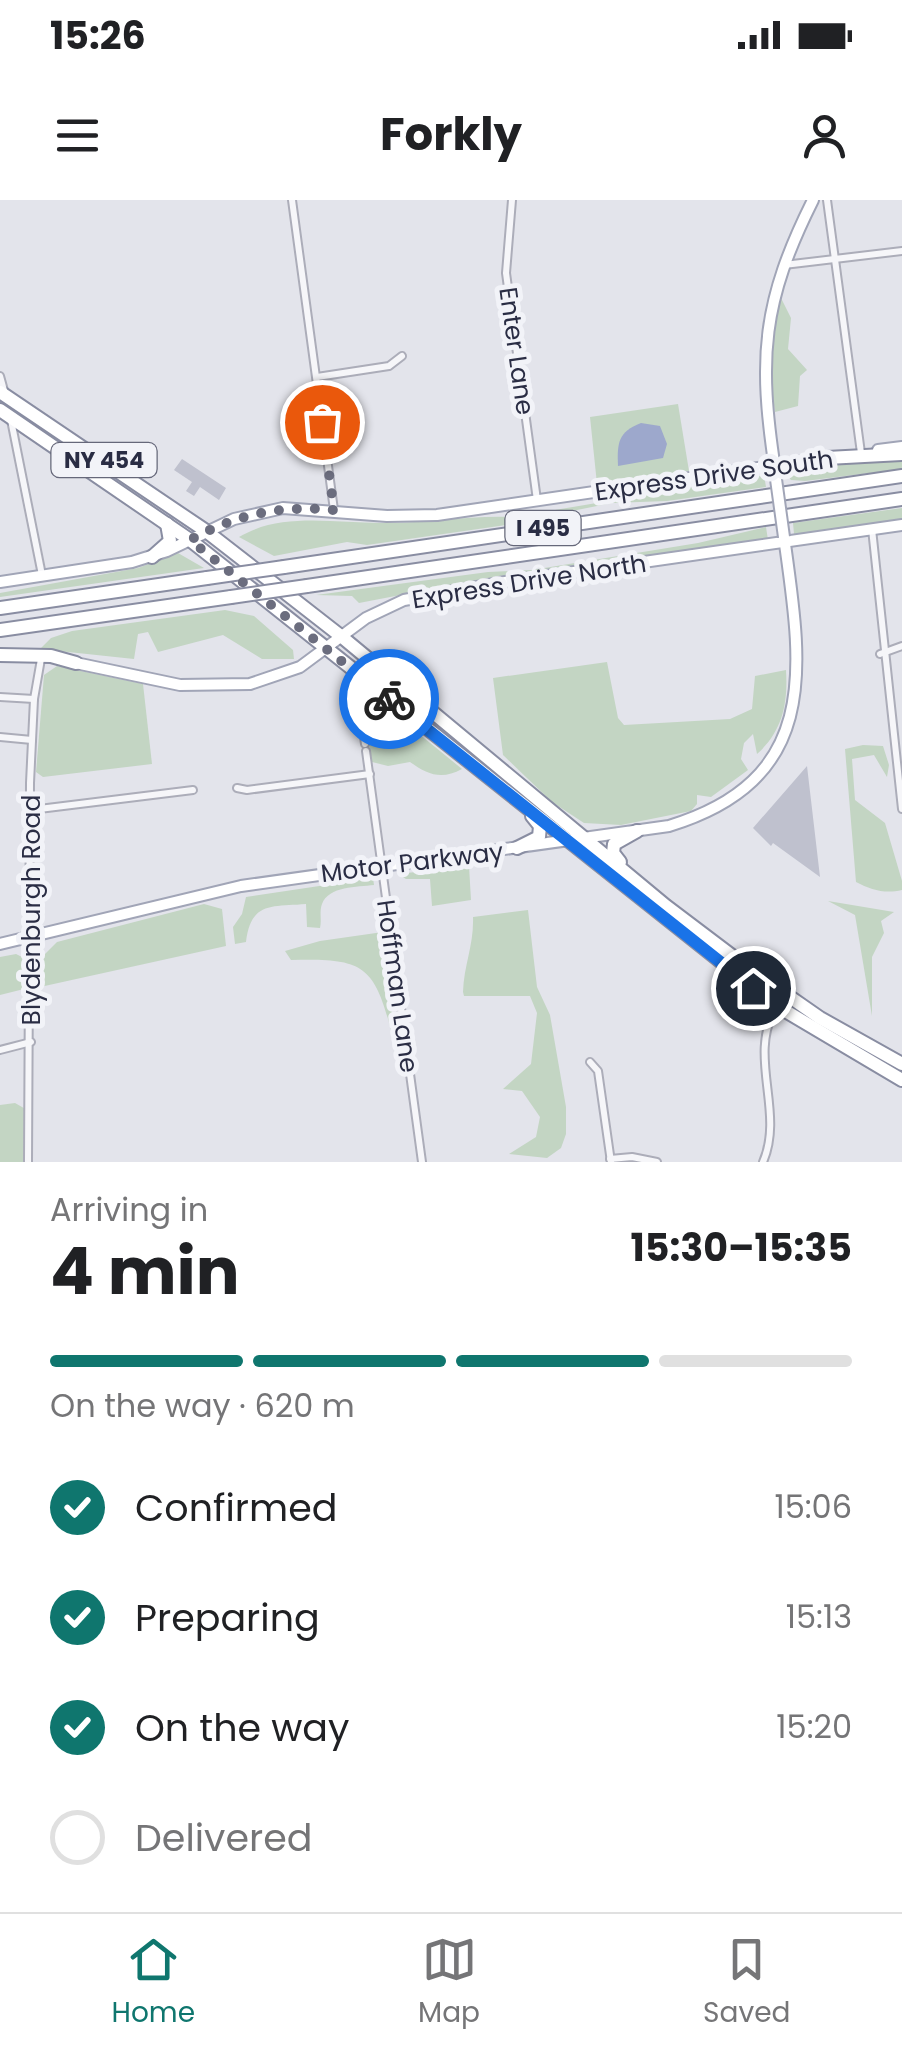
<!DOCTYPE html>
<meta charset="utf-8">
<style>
body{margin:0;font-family:Poppins,sans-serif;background:#f2f2f2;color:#202124;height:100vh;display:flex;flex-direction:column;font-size:38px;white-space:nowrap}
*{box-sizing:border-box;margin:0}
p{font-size:32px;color:#757577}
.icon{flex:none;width:55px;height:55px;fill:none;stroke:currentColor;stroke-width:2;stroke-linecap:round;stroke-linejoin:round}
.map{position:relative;height:962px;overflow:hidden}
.sheet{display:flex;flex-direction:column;background:#fff;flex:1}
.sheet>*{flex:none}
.pin{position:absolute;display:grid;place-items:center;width:85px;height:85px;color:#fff;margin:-42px;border:5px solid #fff;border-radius:50%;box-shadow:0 2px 10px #0007}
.courier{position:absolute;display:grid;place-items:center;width:100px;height:100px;margin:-50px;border:8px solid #1a73e8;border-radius:50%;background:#fff;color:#222;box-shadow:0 2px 12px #0007}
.overview em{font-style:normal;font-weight:700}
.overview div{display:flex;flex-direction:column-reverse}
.overview{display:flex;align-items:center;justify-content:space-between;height:170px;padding:0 50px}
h1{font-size:65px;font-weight:700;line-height:75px}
.bar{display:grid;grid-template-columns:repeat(4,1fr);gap:15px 10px;align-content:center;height:120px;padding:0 50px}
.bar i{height:12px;border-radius:8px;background:#e0e0e0}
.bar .selected{background:#0f766e}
.bar p{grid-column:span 4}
ol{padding:0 50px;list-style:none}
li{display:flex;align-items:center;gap:30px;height:110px}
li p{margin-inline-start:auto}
li .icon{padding:10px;border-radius:50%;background:#0f766e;color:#fff;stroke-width:4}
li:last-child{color:#757577}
li i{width:55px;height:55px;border:5px solid #e0e0e0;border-radius:50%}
.status{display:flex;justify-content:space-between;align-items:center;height:70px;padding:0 50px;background:#fff;direction:ltr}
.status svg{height:28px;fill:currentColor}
header{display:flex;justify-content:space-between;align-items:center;height:130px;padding:0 50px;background:#fff;font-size:45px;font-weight:700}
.tabs{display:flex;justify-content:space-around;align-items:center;height:140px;border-top:2px solid #e0e0e0;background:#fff;font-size:28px;color:#757577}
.tabs a{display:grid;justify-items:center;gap:5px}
.tabs .selected{color:#0f766e}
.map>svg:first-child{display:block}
</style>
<div class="status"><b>15:26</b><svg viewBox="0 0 49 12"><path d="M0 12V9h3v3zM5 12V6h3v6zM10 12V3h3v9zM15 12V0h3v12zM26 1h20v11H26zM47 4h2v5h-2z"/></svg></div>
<header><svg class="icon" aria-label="menu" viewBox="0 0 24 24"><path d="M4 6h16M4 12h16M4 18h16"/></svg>Forkly<svg class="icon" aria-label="person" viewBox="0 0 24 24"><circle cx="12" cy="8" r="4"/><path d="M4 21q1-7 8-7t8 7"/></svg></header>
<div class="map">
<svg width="902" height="962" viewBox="0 0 902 962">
<rect width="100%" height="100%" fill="#e3e4eb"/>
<!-- green -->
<g fill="#c3d5c3">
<polygon points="779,94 791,118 788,149 807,170 800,176 798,206 775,212 768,162"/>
<polygon points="678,204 689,271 597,284 590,217"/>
<polygon points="857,260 902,261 902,269 805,281 791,280 784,271"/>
<path d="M764,275L766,287L667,301L612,303L542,317L520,318L506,325L367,345L347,342L274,356L239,337C282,311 339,324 387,323C429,323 471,315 513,317Z"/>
<polygon points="902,308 902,320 794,334 793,323"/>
<polygon points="766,327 768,340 437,388 359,403 352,396 316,395 488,372 532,370 698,343"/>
<polygon points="178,353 204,368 0,397 0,393 138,368"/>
<polygon points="225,410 254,416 293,450 294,459 262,459 223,435 158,452 148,432 138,434 134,459 40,449 51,438 72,431"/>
<path d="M607,462L618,518L624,525L730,519L752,509L755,476L786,470C788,503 783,531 757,554L753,534L744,543L741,559L748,570L711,597L697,595V604L691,611L621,625L584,623L552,602L503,555L493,478Z"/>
<polygon points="57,466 143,484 152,564 43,577 36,572 44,475"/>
<path d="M370,494L462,569C442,580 428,575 410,562L388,566L372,562L362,502Z"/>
<path d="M863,545L883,546L889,565L887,577L874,555L852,559L855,600L885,623L902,681V690C885,694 871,690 856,682L845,549Z"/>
<polygon points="469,666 471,700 432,706 430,679 406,679 398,674"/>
<path d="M373,678L374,685C357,687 329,686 322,704C319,712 322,720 320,728L307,727L306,704C272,707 251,701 246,742L235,744L233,727L242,714L246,697Z"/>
<polygon points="828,701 894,712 881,721 884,733 872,757 872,816 855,715"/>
<polygon points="204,704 222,709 226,746 40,787 42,757 57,742"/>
<path d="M528,710L537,787L550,815L566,907V934L561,948L547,958L509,954L536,937L540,917L522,891L503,889L531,864L537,813L530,796H464L463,792C464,764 474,745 473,717Z"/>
<path d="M383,732L393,823V838C375,765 365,758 291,760L285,751L320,741Z"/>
<polygon points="16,754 26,759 28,788 0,795 0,757"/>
<polygon points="15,903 29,911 27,962 0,962 0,905"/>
</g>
<!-- water -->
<path fill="#9da8cc" d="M641,223L660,226L667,244L663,258L618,266C617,243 618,232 641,223Z"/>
<!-- building -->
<g fill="#bfc1ce">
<polygon points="182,259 226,288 219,300 200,287 194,296 186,291 192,282 174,270"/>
<polygon points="807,566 820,677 773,643 771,646 753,628"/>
</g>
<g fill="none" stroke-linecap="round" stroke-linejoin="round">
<!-- minor casing -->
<g stroke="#acadb9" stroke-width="10">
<g id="minor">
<polyline points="292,0 334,310"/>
<polyline points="512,0 506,73 537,300"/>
<polyline points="827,0 861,253"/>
<polyline points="784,65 902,51"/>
<polyline points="0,176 5,194"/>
<polyline points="317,177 389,166 402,156"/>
<polyline points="11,220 42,375"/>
<polyline points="872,329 902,609"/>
<polyline points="880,454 902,446"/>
<polyline points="360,478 358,495 365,544"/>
<polyline points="0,497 34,499"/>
<polyline points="0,537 32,540"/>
<polyline points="366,551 422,962"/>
<polyline points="237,588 247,590 370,574"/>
<polyline points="31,610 193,590"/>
<polyline points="0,850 31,842"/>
<polyline points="590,862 598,871 611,962"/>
<polyline points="610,959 632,957 657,962"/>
<polyline points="28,962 30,583 34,499 41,459"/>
<path d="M763,962C785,911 747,857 776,807"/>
</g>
</g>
<!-- major casing -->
<g stroke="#a1a5b7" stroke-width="14">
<g id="major">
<polyline points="878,250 902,247"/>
<path d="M775,269C758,158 762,102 813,0"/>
<polyline points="0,382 132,362 167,351 234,319 283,308 387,316 437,315 832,257"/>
<polyline points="71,462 180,485 250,484 300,467 366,418 404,400 511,381 902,325"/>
<path d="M0,744L241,686L669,626C823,579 802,466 784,337"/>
</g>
</g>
<!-- highway casing -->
<g stroke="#898da2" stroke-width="16">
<g id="highway">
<polyline points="0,192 206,331 342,437 666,706 744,765 820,818 902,864"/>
<polyline points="0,210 190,340 777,806 902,880"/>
<polyline points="827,258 902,254"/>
<polyline points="152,357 170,341 167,324"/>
<polyline points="284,367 902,276"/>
<polyline points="307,386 902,299"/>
<polyline points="0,408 207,378"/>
<polyline points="0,430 231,397"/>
<polyline points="0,455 51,456 76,463"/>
<polyline points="517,648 539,637 540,626 532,616"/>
<polyline points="620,662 613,653 614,644 637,631"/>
</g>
</g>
<!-- minor -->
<use href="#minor" stroke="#f6f6f9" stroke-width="6"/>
<!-- major -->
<use href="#major" stroke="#fff" stroke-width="10"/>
<!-- highway -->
<use href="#highway" stroke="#fff" stroke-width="12"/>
<!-- major-bridge casing -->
<g stroke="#a1a5b7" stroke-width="14" stroke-linecap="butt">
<polyline id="major-bridge" points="775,272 784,337"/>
</g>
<!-- highway-bridge casing -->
<g stroke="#898da2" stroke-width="16" stroke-linecap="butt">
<g id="highway-bridge">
<polyline points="207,378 284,367"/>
<polyline points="231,397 307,386"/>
</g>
</g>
<!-- major-bridge -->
<use href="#major-bridge" stroke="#fff" stroke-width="10"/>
<!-- highway-bridge -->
<use href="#highway-bridge" stroke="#fff" stroke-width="12"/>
</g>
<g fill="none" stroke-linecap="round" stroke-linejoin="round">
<!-- done -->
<path stroke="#6b6d7e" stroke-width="10" stroke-dasharray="0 18" d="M322,222L334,310C281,305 237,314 190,340L389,499"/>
<!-- route -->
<polyline stroke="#1a73e8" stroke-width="12" points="389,499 753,788"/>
</g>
<g text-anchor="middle" stroke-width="10" stroke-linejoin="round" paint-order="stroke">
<!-- shield labels -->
<g fill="#f2f3f8" stroke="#66687a" stroke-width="2.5">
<rect x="51.5" y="243" width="105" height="34" rx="8"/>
<rect x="505.5" y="311" width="75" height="34" rx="8"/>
</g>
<g font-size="22" font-weight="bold" fill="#2a2d44">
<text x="104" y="268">NY 454</text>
<text x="543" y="336">I 495</text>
</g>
<!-- street labels -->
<g font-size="25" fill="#2a2d44" stroke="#f2f3f8">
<text transform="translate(517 151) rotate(82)" y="9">Enter Lane</text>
<text transform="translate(714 275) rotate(-8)" y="9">Express Drive South</text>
<text transform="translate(529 381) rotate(-9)" y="9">Express Drive North</text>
<text transform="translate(412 662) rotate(-7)" y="9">Motor Parkway</text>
<text transform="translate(31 710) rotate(-90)" y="9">Blydenburgh Road</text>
<text transform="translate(398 786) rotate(82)" y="9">Hoffman Lane</text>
</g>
</g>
</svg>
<div class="pin" style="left:322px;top:222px;background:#ea580c"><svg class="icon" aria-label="bag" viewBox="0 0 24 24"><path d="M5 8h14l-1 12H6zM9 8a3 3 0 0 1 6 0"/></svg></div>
<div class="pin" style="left:753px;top:788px;background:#1f2937"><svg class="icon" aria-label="home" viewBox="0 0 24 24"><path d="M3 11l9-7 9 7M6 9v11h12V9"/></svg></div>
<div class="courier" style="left:389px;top:499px"><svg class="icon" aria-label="bike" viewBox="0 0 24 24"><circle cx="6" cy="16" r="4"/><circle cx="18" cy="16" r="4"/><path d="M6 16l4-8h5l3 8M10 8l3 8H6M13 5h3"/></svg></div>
</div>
<section class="sheet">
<div class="overview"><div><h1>4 min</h1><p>Arriving in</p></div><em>15:30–15:35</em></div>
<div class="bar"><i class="selected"></i><i class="selected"></i><i class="selected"></i><i></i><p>On the way · 620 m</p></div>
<ol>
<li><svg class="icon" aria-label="check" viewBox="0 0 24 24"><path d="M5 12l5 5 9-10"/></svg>Confirmed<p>15:06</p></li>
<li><svg class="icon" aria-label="check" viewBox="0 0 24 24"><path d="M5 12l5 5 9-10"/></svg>Preparing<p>15:13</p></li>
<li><svg class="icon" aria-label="check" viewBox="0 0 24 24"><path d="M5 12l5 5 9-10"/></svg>On the way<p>15:20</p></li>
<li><i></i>Delivered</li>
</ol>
</section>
<nav class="tabs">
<a class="selected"><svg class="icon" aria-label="home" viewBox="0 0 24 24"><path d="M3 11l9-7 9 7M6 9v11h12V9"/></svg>Home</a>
<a><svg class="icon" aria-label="map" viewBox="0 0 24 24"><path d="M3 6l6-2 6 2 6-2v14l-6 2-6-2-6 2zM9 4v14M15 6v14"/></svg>Map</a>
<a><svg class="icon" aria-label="saved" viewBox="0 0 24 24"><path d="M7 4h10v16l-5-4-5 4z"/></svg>Saved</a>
</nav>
